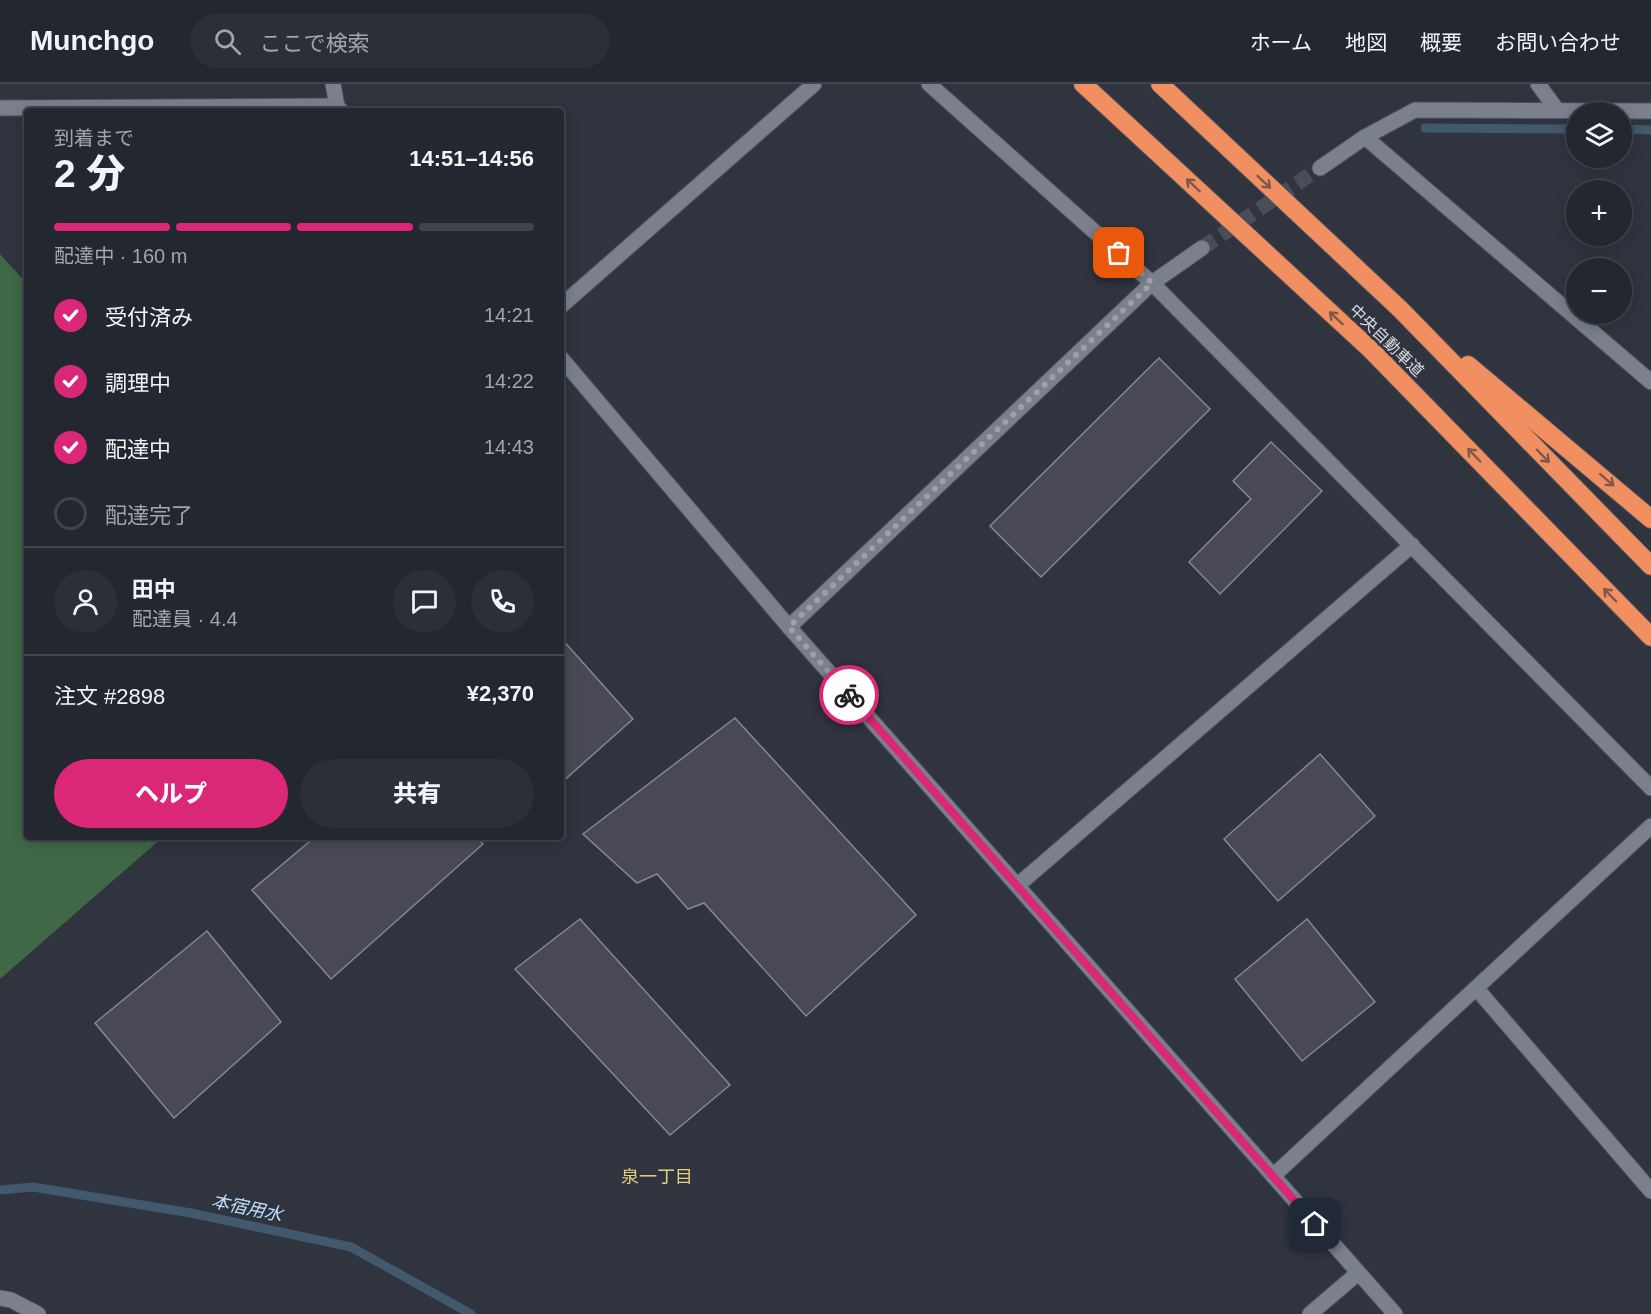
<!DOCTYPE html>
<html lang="ja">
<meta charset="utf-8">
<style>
body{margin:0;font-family:Helvetica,"Noto Sans JP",sans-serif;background:#2b2f37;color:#f1f3f6;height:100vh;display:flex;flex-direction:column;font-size:22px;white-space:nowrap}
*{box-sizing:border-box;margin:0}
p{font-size:20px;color:#a3a5aa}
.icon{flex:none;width:33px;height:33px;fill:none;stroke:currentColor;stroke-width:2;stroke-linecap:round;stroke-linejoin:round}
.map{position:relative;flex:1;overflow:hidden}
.details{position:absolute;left:24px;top:24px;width:540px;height:732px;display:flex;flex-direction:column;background:#23272f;border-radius:6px;box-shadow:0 3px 15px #0003,0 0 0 2px #40444b}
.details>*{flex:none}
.buttons{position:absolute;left:1566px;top:18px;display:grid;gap:12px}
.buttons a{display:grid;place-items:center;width:66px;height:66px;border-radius:50%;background:#23272f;box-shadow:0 3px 15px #0003,0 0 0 2px #40444b;font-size:30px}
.pin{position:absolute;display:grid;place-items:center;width:51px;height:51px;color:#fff;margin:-26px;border-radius:12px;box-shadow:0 3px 9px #0006}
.courier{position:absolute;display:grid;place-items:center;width:60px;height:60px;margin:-30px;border:4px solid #db2777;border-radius:50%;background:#fff;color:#222;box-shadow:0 2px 8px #0007}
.head em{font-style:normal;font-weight:800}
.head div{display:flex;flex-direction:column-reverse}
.head{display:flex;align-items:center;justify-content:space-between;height:102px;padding:0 30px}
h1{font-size:39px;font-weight:800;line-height:45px}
.bar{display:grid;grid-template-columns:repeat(4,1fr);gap:9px 6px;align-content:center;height:72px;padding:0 30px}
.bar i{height:8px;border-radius:4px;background:#40444b}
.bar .on{background:#db2777}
.bar p{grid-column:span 4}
.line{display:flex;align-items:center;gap:15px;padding:0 30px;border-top:2px solid #40444b}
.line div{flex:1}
.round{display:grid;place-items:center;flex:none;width:63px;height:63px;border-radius:32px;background:#2b2f37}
ol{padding:0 30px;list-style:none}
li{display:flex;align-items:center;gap:18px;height:66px}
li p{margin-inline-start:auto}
li .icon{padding:6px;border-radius:50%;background:#db2777;color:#fff;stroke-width:4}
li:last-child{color:#a3a5aa}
li i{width:33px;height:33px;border:3px solid #40444b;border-radius:50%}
.primary-button{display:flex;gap:12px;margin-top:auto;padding:12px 30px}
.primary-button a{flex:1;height:69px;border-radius:36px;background:#db2777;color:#fff;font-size:24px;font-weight:800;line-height:69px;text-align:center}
.primary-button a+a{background:#2b2f37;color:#f1f3f6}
header{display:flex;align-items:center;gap:36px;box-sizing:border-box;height:84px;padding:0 30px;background:#23272f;border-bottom:2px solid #40444b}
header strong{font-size:28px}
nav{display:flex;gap:33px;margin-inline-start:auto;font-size:21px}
.search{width:420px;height:54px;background:#2b2f37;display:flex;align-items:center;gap:15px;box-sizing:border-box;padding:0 21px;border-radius:33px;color:#a3a5aa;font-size:22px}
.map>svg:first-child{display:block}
</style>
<header>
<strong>Munchgo</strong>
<div class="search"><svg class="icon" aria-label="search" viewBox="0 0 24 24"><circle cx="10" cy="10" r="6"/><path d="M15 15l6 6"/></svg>ここで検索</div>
<nav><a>ホーム</a><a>地図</a><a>概要</a><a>お問い合わせ</a></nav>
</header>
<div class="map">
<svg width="1651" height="1230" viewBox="0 0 1651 1230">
<rect width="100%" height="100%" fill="#2f343f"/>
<!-- green -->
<polygon fill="#406847" points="0,170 27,200 27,753 163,753 0,895"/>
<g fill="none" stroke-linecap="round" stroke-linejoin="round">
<!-- stream -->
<g stroke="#41586d" stroke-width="9">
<polyline points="1425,44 1576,45"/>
<polyline points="1622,45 1651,46"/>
<polyline points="0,1106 33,1103 191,1129 351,1163 471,1230"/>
</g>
</g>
<!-- building -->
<g fill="#484955" stroke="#868794" stroke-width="1.5">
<polygon points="1159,274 1210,325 1041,493 990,442"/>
<polygon points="1271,358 1322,407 1220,510 1189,478 1251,415 1233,397"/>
<polygon points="561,554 633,635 561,699"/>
<polygon points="735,634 916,831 806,932 704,819 688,825 657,790 637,799 583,750"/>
<polygon points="1320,670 1375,732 1278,817 1224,755"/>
<polygon points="315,753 476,753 483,760 331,895 252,806"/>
<polygon points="580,835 730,1001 670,1051 515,885"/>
<polygon points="1307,835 1375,918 1302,977 1235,895"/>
<polygon points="207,847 281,938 174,1034 95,939"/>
</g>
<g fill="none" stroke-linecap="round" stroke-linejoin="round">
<!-- minor-tunnel -->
<polyline stroke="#484d57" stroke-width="15" stroke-dasharray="15 8" stroke-linecap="butt" points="1202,164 1320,84"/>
<!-- minor casing -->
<g stroke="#4d515a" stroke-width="17">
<g id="minor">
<polyline points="333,0 337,22 341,27"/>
<polyline points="929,0 1152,199 1651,704"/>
<polyline points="1538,0 1557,26"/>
<polyline points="0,24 337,22"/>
<polyline points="1365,53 1651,298"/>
<polyline points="1320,84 1365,53 1415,26 1651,27"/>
<polyline points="561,222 814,0"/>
<polyline points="561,274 789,543 1395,1230"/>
<polyline points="789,543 1152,199 1202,164"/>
<polyline points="1018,801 1412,461"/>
<polyline points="1476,904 1651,1107"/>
<polyline points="1273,1092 1651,742"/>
<polyline points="0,1214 11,1216 38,1230"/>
<polyline points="1310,1230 1358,1189"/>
</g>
</g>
<!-- highway casing -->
<g stroke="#4d515a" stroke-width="20">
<g id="highway">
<polyline points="1083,0 1371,266 1651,553"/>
<polyline points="1160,0 1400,225 1651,482"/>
<polyline points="1468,281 1651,435"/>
</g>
</g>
<!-- minor -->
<use href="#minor" stroke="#7a808c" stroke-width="15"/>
<!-- highway -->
<use href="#highway" stroke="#f18f61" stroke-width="18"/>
</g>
<!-- one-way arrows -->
<defs><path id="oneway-shaft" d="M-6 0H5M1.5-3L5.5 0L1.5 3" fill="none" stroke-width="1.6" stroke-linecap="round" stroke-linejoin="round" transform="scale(1.5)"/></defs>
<g stroke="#7d584d">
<use href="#oneway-shaft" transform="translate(1264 98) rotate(43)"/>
<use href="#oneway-shaft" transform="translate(1193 101) rotate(-137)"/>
<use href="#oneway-shaft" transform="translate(1336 234) rotate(-137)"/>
<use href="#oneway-shaft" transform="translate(1474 371) rotate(-134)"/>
<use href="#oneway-shaft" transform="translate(1543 372) rotate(46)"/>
<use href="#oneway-shaft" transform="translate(1607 396) rotate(41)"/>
<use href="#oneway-shaft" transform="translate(1610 511) rotate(-134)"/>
</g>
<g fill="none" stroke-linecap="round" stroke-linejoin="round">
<!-- done -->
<polyline stroke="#9ca0a8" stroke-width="6" stroke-dasharray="0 10.8" points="849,611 789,543 1152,199 1119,169"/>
<!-- route -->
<polyline stroke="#db2777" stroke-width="8" points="849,611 1315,1140"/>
</g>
<g text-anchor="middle" stroke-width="5" stroke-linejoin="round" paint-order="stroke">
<!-- street labels -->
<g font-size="16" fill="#d7dae1" stroke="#2f343f">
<text transform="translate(1387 256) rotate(44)" y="6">中央自動車道</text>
</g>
<!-- neighbourhood labels -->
<g font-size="18" fill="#e2cf81" stroke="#2f343f">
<text x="657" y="1099">泉一丁目</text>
</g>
<!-- water labels -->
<g font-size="18" font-style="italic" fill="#bfdffd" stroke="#2f343f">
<text transform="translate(247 1124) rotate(12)" y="6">本宿用水</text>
</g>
</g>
</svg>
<div class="buttons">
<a><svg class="icon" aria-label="layers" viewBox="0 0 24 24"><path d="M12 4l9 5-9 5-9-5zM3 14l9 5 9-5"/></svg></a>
<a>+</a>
<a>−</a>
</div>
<div class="pin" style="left:1119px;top:169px;background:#ea580c"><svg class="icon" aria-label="bag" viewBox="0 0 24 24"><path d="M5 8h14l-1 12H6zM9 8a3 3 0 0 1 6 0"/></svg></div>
<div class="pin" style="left:1315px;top:1140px;background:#1f2937"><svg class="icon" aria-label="home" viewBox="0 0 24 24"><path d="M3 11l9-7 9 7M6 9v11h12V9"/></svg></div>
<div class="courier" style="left:849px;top:611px"><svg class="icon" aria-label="bike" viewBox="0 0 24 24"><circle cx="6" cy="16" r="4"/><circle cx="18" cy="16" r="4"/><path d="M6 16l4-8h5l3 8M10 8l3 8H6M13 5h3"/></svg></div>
<section class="details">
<div class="head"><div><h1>2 分</h1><p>到着まで</p></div><em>14:51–14:56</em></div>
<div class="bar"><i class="on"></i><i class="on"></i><i class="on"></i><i></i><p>配達中 · 160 m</p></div>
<ol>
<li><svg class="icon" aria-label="check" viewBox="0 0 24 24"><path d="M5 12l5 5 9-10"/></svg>受付済み<p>14:21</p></li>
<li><svg class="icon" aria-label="check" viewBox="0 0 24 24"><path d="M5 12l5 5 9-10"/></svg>調理中<p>14:22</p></li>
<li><svg class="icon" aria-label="check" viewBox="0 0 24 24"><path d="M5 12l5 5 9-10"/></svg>配達中<p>14:43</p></li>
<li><i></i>配達完了</li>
</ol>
<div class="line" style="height:108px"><a class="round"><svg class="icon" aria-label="person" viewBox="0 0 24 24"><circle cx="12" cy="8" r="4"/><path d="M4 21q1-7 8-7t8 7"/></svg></a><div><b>田中</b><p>配達員 · 4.4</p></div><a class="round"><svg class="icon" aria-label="chat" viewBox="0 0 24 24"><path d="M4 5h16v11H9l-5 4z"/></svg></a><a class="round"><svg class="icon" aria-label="phone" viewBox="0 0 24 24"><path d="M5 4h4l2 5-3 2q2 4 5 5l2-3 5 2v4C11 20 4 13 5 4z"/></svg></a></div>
<div class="line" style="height:78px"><div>注文 #2898</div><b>¥2,370</b></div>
<div class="primary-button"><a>ヘルプ</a><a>共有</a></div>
</section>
</div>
